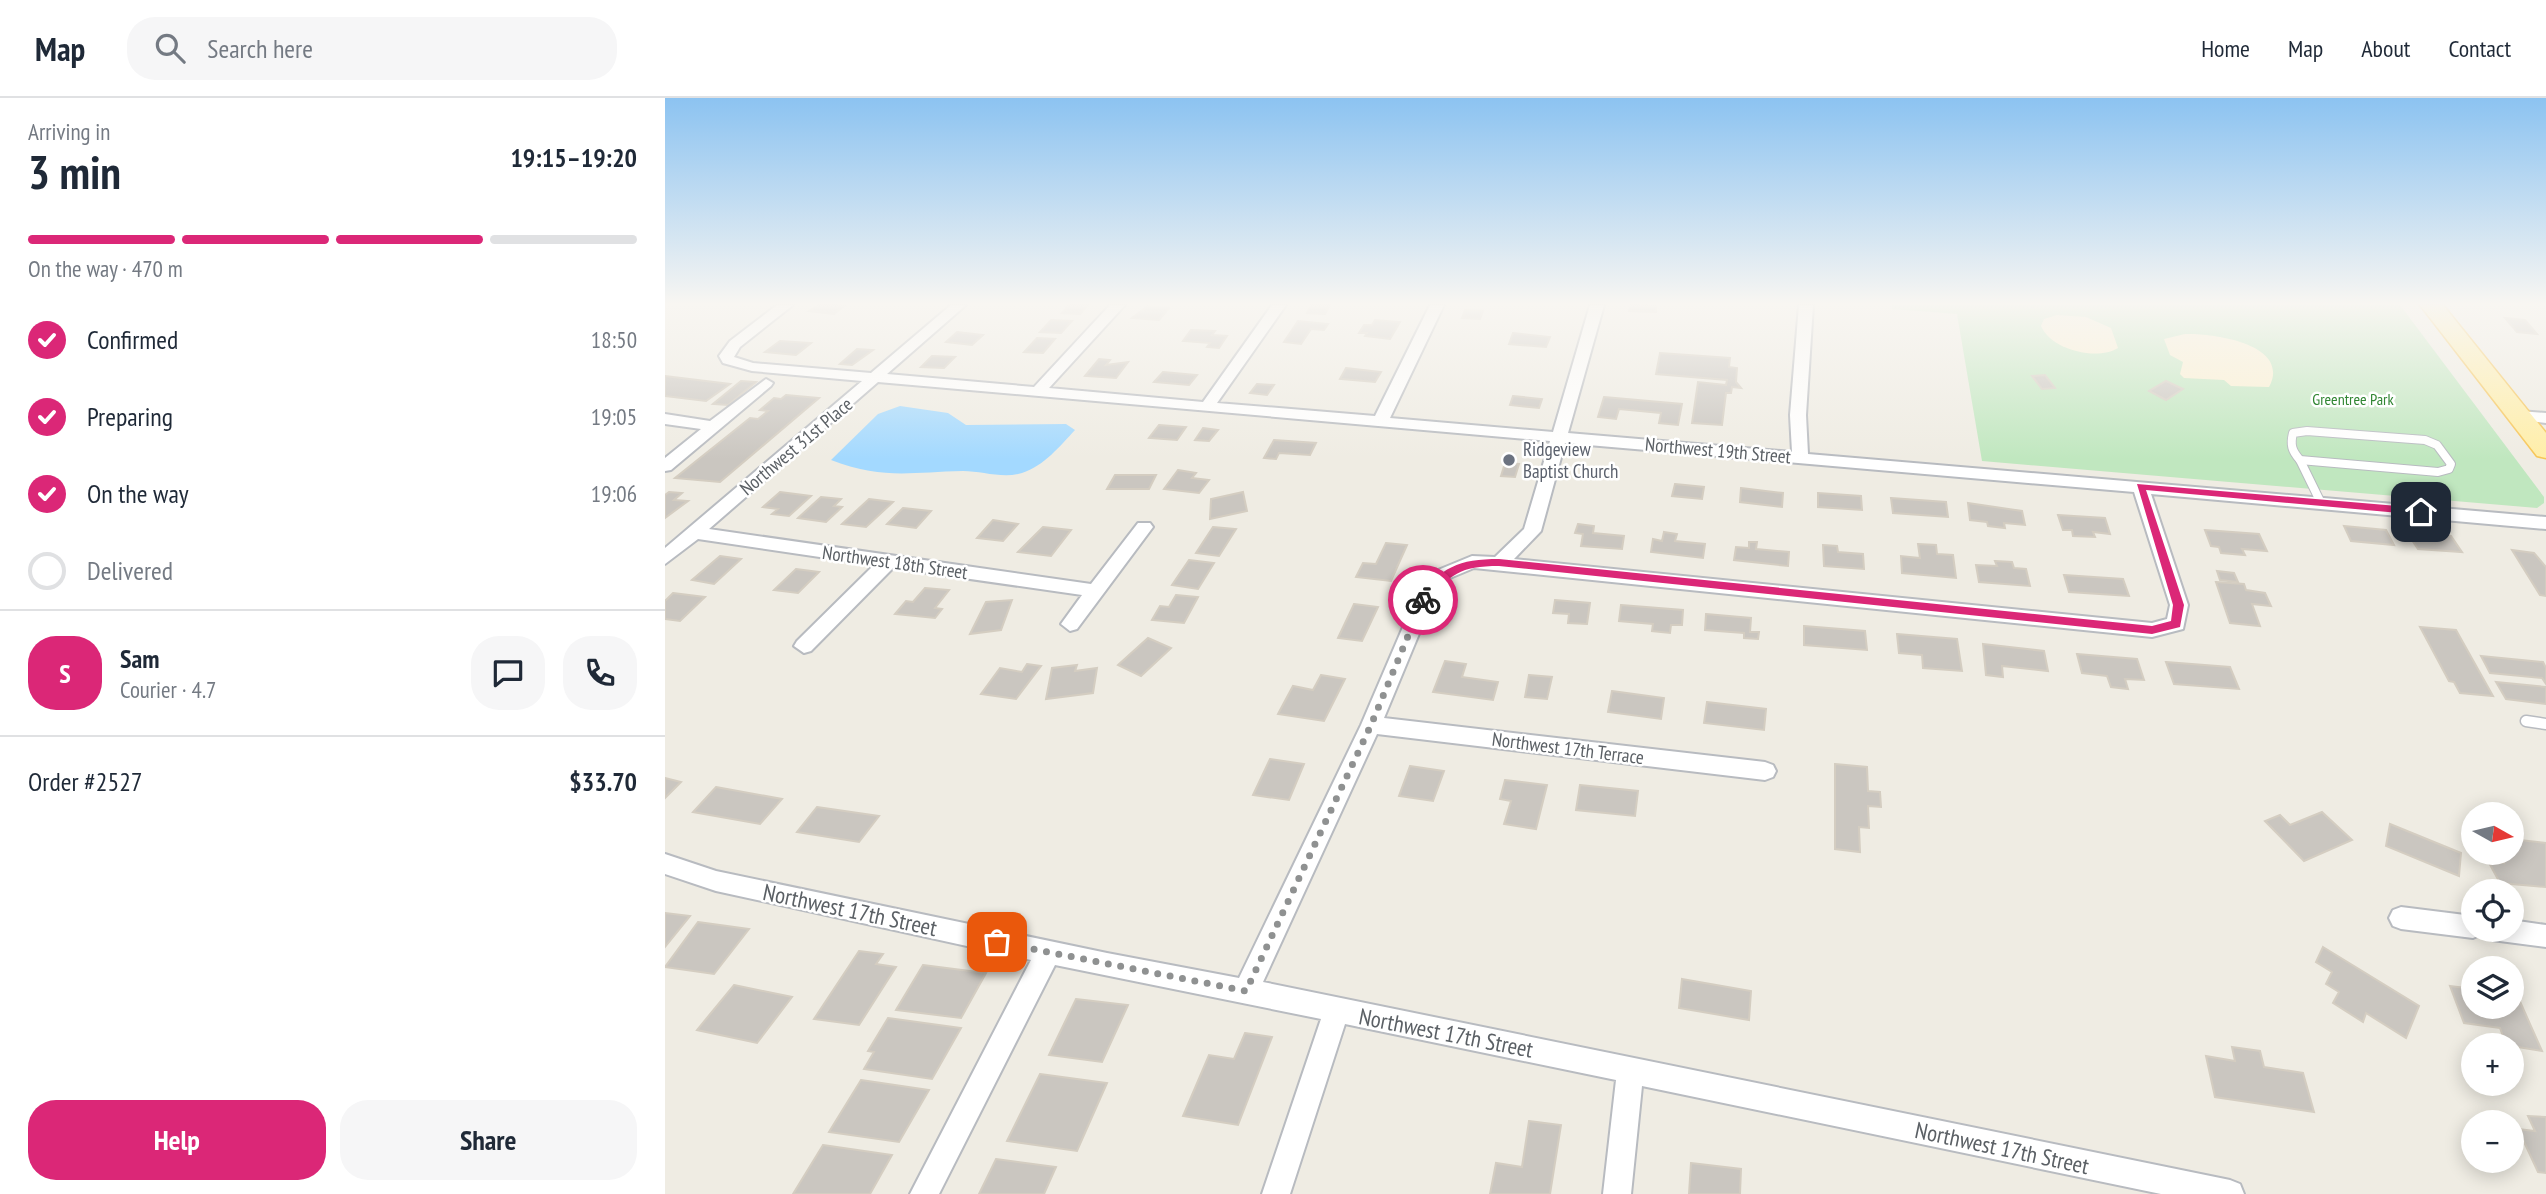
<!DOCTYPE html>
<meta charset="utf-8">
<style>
body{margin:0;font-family:"PT Sans Narrow",sans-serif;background:#f6f6f7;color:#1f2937;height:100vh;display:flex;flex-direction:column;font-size:26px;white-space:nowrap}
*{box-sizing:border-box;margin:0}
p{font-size:23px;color:#747a83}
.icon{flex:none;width:38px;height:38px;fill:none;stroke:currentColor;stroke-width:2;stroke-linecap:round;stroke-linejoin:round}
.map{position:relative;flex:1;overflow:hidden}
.panel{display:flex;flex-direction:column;background:#fff;width:665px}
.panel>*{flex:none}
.needle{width:46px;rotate:98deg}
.fabs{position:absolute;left:1796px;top:704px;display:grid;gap:14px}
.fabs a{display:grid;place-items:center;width:63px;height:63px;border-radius:50%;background:#fff;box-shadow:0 4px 18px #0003;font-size:35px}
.pin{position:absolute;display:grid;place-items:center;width:60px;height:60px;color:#fff;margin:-30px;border-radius:14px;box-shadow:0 4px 10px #0006}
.courier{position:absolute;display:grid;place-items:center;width:70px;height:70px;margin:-35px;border:5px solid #db2777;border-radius:50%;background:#fff;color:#222;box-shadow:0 2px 9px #0007}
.head em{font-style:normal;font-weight:600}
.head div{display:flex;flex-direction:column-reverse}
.head{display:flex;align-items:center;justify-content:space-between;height:119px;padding:0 28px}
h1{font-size:46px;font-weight:600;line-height:52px}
.bar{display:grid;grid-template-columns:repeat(4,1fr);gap:10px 7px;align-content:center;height:84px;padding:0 28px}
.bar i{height:9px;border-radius:5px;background:#e0e1e3}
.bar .current{background:#db2777}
.bar p{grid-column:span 4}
.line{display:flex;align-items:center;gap:18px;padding:0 28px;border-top:2px solid #e0e1e3}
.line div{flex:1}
.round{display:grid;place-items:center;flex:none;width:74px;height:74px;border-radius:28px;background:#f6f6f7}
ol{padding:0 28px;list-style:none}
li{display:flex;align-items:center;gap:21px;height:77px}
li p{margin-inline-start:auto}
li .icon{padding:7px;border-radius:50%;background:#db2777;color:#fff;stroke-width:4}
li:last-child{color:#747a83}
li i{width:38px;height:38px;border:4px solid #e0e1e3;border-radius:50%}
.action{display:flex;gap:14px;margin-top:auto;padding:14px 28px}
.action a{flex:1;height:80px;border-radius:28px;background:#db2777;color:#fff;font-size:28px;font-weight:600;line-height:80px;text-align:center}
.action a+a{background:#f6f6f7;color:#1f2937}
header{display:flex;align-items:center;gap:42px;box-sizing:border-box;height:98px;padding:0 35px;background:#fff;border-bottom:2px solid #e0e1e3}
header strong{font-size:33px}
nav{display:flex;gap:38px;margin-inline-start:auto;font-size:24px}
.search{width:490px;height:63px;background:#f6f6f7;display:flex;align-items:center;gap:18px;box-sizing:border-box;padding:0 24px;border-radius:28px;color:#747a83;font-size:26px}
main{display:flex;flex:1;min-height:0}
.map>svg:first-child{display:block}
</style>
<header>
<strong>Map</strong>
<div class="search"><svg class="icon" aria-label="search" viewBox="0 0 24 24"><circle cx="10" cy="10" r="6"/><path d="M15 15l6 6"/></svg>Search here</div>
<nav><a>Home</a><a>Map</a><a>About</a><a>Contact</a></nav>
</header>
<main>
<section class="panel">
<div class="head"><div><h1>3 min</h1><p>Arriving in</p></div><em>19:15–19:20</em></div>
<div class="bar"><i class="current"></i><i class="current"></i><i class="current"></i><i></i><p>On the way · 470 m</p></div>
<ol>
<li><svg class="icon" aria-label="check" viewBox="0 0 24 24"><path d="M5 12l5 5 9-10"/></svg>Confirmed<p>18:50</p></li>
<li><svg class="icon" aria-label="check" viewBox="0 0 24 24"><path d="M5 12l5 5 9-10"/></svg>Preparing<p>19:05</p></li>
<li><svg class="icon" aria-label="check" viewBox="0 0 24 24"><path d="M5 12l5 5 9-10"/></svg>On the way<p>19:06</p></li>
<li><i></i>Delivered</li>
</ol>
<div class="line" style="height:126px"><b class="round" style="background:#db2777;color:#fff">S</b><div><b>Sam</b><p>Courier · 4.7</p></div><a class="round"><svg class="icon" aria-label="chat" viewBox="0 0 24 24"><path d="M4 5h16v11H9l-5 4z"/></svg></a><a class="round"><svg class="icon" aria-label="phone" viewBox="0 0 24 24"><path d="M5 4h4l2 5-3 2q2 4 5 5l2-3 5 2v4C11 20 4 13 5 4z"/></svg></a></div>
<div class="line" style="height:91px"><div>Order #2527</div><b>$33.70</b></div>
<div class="action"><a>Help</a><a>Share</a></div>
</section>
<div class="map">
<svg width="1881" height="1096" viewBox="0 0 1881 1096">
<rect width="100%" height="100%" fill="#efece3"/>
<!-- green -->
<polygon fill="#c0e7bf" points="1227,207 1735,207 1879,399 1879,405 1872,410 1317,363 1292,216 1227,211"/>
<!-- sand -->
<g fill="#fcf1d1">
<path d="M1392,217L1421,219L1446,230L1453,250C1432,263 1386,252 1376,228L1379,221Z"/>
<path d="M1520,236C1548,235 1627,246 1604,289L1566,288L1559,282L1519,280L1515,276L1518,264L1505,257L1499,241Z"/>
</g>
<!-- water -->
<path fill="#a3d9ff" d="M235,308L283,315L301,327L401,326L410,332C395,348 379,368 357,375C338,381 317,373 298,373C245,374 219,382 166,362L213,316Z"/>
<!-- building -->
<g fill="#cac6c0" stroke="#d4cdc1" stroke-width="2">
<polygon points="153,207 172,207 179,208 169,216 144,213"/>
<polygon points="404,207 423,207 415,216 397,215"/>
<polygon points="646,207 665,207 660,216 642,215"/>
<polygon points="966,207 991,208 991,214 964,213"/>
<polygon points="483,208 504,210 494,222 467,220"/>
<polygon points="800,212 818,213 815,221 797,220"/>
<polygon points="1840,220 1860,222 1872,236 1852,234"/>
<polygon points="386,222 407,223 396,235 375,234"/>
<polygon points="710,222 735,224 725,241 700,238 702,235 694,235 699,227 707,227"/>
<polygon points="633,223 663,226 659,232 646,231 636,246 619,244"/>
<polygon points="526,232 550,233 547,237 562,238 554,250 542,249 545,245 518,243"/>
<polygon points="292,234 318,237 307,247 281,244"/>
<polygon points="848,235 885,239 881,249 844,246"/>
<polygon points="372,240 390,241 378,255 359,254"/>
<polygon points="115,243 146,245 131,257 100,254"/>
<polygon points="192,251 208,252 187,267 175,266"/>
<polygon points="995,255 1065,260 1064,269 1072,270 1071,284 1076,290 1067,289 1066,295 1061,295 1057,327 1027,325 1033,284 1061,287 1062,282 991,276"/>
<polygon points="267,258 290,259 279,270 256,269"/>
<polygon points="434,261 445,262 441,267 463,264 451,280 420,278"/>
<polygon points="681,270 716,274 710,284 675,281"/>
<polygon points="498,274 532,277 524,287 489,284"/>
<polygon points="1380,277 1390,290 1377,291 1367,278"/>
<polygon points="0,278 65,286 41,303 0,298"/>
<polygon points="76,283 91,284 63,307 48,306"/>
<polygon points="1501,283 1518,291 1501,302 1484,293"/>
<polygon points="592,286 609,287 602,297 585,295"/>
<polygon points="121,297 154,300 55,384 10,380 85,320 93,321 103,313 95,312 109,300 116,301"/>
<polygon points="848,298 877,301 874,310 845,307"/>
<polygon points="939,299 1017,306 1013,327 994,325 996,315 954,311 951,321 933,319"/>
<polygon points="494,327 521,329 512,342 484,340"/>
<polygon points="538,330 553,332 544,343 530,342"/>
<polygon points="609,342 651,345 645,357 614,355 611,361 599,360"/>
<polygon points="840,365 854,366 850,379 836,378"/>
<polygon points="513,372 531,375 527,380 544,382 534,395 499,391"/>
<polygon points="450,377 491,377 484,391 442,391"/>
<polygon points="1010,386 1039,389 1037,401 1007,398"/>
<polygon points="1076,390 1118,395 1117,409 1075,404"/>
<polygon points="4,394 17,395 9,402 23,403 0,420 0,397"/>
<polygon points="115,394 146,398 124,418 107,416 113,411 98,409"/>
<polygon points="578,394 582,413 545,421 546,401"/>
<polygon points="1153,395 1196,398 1197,412 1153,409"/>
<polygon points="156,399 176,401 169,408 177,409 161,424 133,420"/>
<polygon points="1226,400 1281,404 1283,419 1228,415"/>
<polygon points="204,401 228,404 201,429 177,426"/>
<polygon points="1303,405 1357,413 1360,427 1339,425 1340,430 1323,428 1322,424 1305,422"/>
<polygon points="238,410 266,413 251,430 222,426"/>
<polygon points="1393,417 1440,420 1445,436 1428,434 1430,439 1408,438 1407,432 1398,432"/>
<polygon points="328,422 353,426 338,443 312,440"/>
<polygon points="913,426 929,428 928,435 959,438 957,451 916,448 918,436 910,435"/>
<polygon points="1679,428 1721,432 1729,447 1686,443"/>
<polygon points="378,429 406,432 386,458 353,454"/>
<polygon points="548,429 571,431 554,458 531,455"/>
<polygon points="1540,432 1594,436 1602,453 1577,451 1580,457 1556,455 1554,449 1546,448"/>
<polygon points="999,434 1012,436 1010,443 1040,446 1038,460 986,454 988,441 997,443"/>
<polygon points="1743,436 1786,438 1797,454 1753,451"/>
<polygon points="1084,444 1092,444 1091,451 1124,454 1123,468 1069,462 1071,449 1084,450"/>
<polygon points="721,445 742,447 726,483 691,479 698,465 711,466"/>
<polygon points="1253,446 1271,447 1272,456 1288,457 1291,480 1237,475 1236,458 1255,460"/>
<polygon points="1158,447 1172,448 1173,454 1198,456 1199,471 1159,468"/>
<polygon points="1847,452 1869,455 1881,469 1881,498 1875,497"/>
<polygon points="55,458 76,461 49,486 27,482"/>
<polygon points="524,462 549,465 533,491 507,487"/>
<polygon points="1330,463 1347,464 1349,470 1361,471 1365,488 1314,484 1311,467 1332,468"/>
<polygon points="131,471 154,474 133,495 109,492"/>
<polygon points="1552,473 1569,475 1573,484 1555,482"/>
<polygon points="1399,477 1458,481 1464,498 1404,494"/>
<polygon points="1551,484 1579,486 1581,492 1600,495 1606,508 1587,506 1595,528 1565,525"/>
<polygon points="260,490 284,492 270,510 277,511 270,520 230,516 241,503 248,504"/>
<polygon points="8,495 40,499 15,523 0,521 0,503"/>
<polygon points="511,497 533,499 519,525 487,522 495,508 504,509"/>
<polygon points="347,502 336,532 305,536 321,504"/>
<polygon points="890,502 925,505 922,526 903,525 904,516 888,515"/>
<polygon points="689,506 713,509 697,543 673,540"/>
<polygon points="956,507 1018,512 1017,527 1006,527 1005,535 987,533 988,526 954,523"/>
<polygon points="1041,516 1086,520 1085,534 1094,534 1093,541 1079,540 1079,535 1040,532"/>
<polygon points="1139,528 1200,533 1202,552 1139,547"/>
<polygon points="1755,529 1791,532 1828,598 1795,595 1789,584 1784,583"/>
<polygon points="1232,536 1292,541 1297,573 1258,570 1257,557 1234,555"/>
<polygon points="483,540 506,550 476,578 453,567"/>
<polygon points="1318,546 1379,553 1383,573 1337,568 1338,579 1321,577"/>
<polygon points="1412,556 1472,561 1479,582 1460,581 1463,591 1446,589 1442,578 1417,575"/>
<polygon points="1816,558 1878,564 1881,570 1881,586 1877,580 1825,575"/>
<polygon points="780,563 801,566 797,579 833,584 828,602 768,594"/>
<polygon points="1501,564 1565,569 1574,591 1509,586"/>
<polygon points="362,566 376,568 351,601 316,596 335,570 357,574"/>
<polygon points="412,567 410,573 432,570 428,595 381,601 387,570"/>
<polygon points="656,577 680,581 659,623 613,616 628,588 648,592"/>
<polygon points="864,577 887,579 882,601 860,599"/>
<polygon points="1831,584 1881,589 1881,606 1841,601"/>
<polygon points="947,593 999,600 996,621 943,614"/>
<polygon points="1042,604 1101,611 1099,632 1039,625"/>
<polygon points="605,661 639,666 624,702 588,697"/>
<polygon points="1170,666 1202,669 1203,693 1215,694 1216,709 1203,708 1204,730 1194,729 1195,754 1170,751"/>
<polygon points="745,668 779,673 768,703 734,698"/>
<polygon points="0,680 16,684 0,700"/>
<polygon points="840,682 882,687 871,731 839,726 846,703 835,701"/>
<polygon points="915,687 973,693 970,718 911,712"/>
<polygon points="51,689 117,701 95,726 28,714"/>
<polygon points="152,709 214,718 194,744 132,734"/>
<polygon points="1657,714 1687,742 1639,763 1600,723 1615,717 1625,727"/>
<polygon points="1725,726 1796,755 1794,778 1721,748"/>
<polygon points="1846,741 1881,745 1881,789 1835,785 1823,763 1839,765 1834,754 1846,754"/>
<polygon points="0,815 25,818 0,849"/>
<polygon points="33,824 84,831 49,876 0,869"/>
<polygon points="1658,849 1754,908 1741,940 1701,915 1698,924 1668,905 1674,894 1661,886 1667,874 1651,864"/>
<polygon points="194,853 218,856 211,866 231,869 194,927 149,921"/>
<polygon points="258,867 321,875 296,920 231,912"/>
<polygon points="1017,881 1086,893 1084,922 1014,910"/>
<polygon points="69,887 127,899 92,945 32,932"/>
<polygon points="1785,888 1808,891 1808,908 1846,908 1846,898 1853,899 1877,953 1841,947 1835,930 1799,925"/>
<polygon points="411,901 463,907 437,964 384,957"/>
<polygon points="223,920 296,930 267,981 199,971 209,954 203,953"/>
<polygon points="580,935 607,939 573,1027 518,1018 544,957 569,961"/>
<polygon points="1567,949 1595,953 1599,969 1638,975 1649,1014 1550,999 1541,958 1570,963"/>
<polygon points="375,976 442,985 412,1053 342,1043"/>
<polygon points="196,982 264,992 234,1044 164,1034"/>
<polygon points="1863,1018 1881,1019 1881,1075 1873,1074 1853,1031 1870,1033"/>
<polygon points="864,1023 896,1027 885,1096 825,1096 831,1065 857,1069"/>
<polygon points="158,1047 227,1057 205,1096 128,1096"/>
<polygon points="331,1061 391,1069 379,1096 314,1096"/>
<polygon points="1026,1065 1076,1071 1075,1096 1024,1096"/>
</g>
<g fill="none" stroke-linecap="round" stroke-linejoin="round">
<!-- service-far1 casing -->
<g stroke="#b8bbc0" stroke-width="10">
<g id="service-far1">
<path d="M1642,333L1760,342L1772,347L1786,366L1784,371L1773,374L1635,362C1627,353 1625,347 1628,335Z"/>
<polyline points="1635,362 1656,405"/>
</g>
</g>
<!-- service casing -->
<g stroke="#b8bbc0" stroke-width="13">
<polyline id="service" points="1861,623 1881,626"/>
</g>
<!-- minor casing -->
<g stroke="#b8bbc0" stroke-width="4">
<g id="minor">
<path d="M112,207H128L75,249L69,259L88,265L206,275L286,207H301L222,276L369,289L445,207H460L384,290L538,304L607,207H621L552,305L710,318L765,207H779L725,320L888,334L925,207H939L903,335L1127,354L1125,317L1134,207H1148L1141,317L1143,356L1881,419V431L1486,396L1523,507L1518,531L1487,539L809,470L785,480L768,502L719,620L1100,664L1108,667L1111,673L1108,679L1100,682L712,636L598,884L1565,1082L1575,1086L1579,1096H1496L977,988L966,1096H938L951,982L680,926L625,1096H597L656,921L390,867L274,1096H245L366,862L51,793L0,776V756L51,773L442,855L574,880L696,627L753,494L773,472L807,458L830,459L859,431L885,343L213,284L44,431L426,486L473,425H485L488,429L412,531L405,533L396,526L417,497L228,470L146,553L139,555L129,548L132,543L209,467L33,441L0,466V450L197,283L87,273L58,265L54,258L65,243ZM900,345L1469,394L1505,507L1502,521L1487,525L849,461L876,433Z"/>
<polygon points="101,281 108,285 106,288 6,372 0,373 0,360 36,331 0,326 0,316 45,323"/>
<polygon points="1854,313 1881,315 1881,325 1849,321 1846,318"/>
<polygon points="1736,809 1808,818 1808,831 1846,831 1846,822 1881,827 1881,849 1827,842 1817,836 1808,840 1736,831 1728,828 1724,820 1728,812"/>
</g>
</g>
<!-- primary casing -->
<g stroke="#f7c554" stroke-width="3">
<polygon id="primary" points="1755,207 1778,207 1881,335 1881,360 1872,358"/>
</g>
<!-- service-far1 -->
<use href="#service-far1" stroke="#fff" stroke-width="8"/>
<!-- service -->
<use href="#service" stroke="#fff" stroke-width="10"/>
<!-- minor -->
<use href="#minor" fill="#fff" fill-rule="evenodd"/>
<!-- primary -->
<use href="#primary" fill="#ffeea8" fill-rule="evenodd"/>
</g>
<!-- sky -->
<linearGradient id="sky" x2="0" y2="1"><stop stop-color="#8cc3f1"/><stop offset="0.57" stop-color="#f8f6f2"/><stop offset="1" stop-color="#f8f6f2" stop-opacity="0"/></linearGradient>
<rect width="1881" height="361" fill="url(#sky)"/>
<!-- route -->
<path fill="#db2777" d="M1472,386L1756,410L1761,414L1756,417L1481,392L1519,507L1515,529L1487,536L834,468C795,468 785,476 762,505L753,502C775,469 794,461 834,461L1487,528L1506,523L1508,507Z"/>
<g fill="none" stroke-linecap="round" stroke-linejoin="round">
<!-- done -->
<polyline stroke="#8f9191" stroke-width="7" stroke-dasharray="0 12.6" points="332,844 581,893 706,627 758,502"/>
</g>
<!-- markers -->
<circle fill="#6b7280" stroke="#fff" stroke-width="2.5" cx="844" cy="362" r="7"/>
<g text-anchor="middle" stroke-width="5" stroke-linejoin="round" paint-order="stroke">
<!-- far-park labels -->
<g font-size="16" fill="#318633" stroke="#fff">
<text x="1688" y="307">Greentree Park</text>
</g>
<!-- street labels -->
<g font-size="19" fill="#5b6065" stroke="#fff">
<text transform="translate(131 348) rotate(-40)" y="7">Northwest 31st Place</text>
<text transform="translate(1053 352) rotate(5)" y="7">Northwest 19th Street</text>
<text transform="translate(230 464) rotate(8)" y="7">Northwest 18th Street</text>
<text transform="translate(903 650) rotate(7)" y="7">Northwest 17th Terrace</text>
</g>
<!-- worship labels -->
<g font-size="19" fill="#5b616d" stroke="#fff" text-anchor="start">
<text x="858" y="358">Ridgeview<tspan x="858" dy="22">Baptist Church</tspan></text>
</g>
<!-- near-street labels -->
<g font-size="23" fill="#5b6065" stroke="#fff">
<text transform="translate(185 812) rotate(12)" y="8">Northwest 17th Street</text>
<text transform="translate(781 935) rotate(11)" y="8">Northwest 17th Street</text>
<text transform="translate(1337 1050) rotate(12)" y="8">Northwest 17th Street</text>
</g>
</g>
</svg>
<div class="fabs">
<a><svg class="needle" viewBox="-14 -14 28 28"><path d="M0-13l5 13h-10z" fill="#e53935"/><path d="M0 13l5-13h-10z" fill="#747a83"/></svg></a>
<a><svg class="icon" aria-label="locate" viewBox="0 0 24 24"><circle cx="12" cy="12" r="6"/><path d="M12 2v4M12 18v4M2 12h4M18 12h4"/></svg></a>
<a><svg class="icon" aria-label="layers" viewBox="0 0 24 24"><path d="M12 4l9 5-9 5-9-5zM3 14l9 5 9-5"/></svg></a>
<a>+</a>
<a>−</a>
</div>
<div class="pin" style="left:332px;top:844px;background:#ea580c"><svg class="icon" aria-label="bag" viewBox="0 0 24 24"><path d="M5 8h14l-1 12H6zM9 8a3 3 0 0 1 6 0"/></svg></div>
<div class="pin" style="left:1756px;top:414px;background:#1f2937"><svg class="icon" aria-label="home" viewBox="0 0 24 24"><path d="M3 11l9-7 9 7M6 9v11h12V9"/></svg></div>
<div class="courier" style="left:758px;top:502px"><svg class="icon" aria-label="bike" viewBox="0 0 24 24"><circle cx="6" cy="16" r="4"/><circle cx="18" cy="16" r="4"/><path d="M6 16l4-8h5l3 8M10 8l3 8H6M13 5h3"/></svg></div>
</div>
</main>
